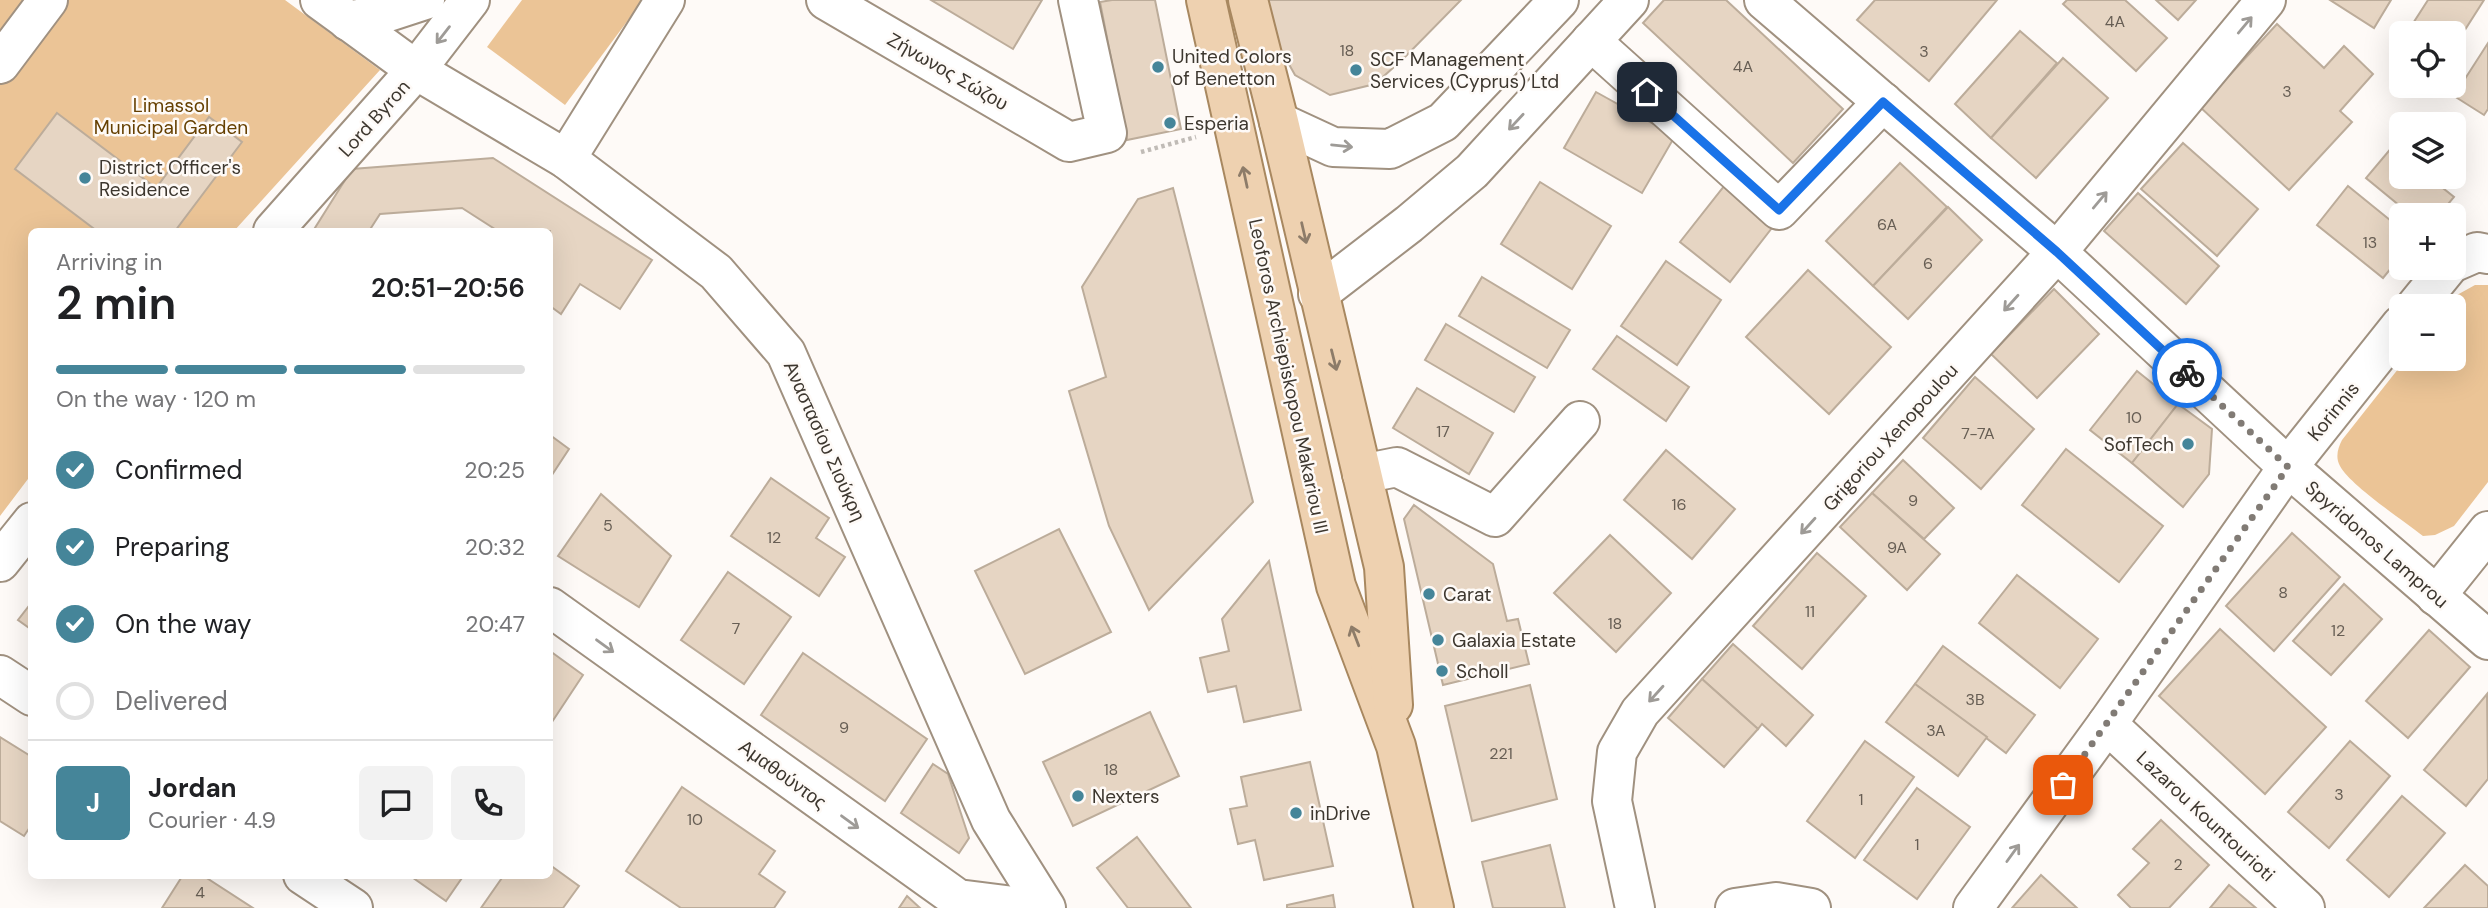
<!DOCTYPE html>
<meta charset="utf-8">
<style>
body{margin:0;font-family:"DM Sans",sans-serif;background:#f2f2f2;color:#202124;height:100vh;display:flex;flex-direction:column;font-size:26px;white-space:nowrap}
*{box-sizing:border-box;margin:0}
p{font-size:23px;color:#757577}
.icon{flex:none;width:38px;height:38px;fill:none;stroke:currentColor;stroke-width:2;stroke-linecap:round;stroke-linejoin:round}
.map{position:relative;flex:1;overflow:hidden}
.side{position:absolute;left:28px;top:228px;width:525px;height:651px;display:flex;flex-direction:column;background:#fff;border-radius:10px;box-shadow:0 7px 28px #0002}
.side>*{flex:none}
.tools{position:absolute;left:2389px;top:21px;display:grid;gap:14px}
.tools a{display:grid;place-items:center;width:77px;height:77px;border-radius:10px;background:#fff;box-shadow:0 7px 28px #0002;font-size:35px}
.pin{position:absolute;display:grid;place-items:center;width:60px;height:60px;color:#fff;margin:-30px;border-radius:14px;box-shadow:0 4px 10px #0006}
.courier{position:absolute;display:grid;place-items:center;width:70px;height:70px;margin:-35px;border:5px solid #1a73e8;border-radius:50%;background:#fff;color:#222;box-shadow:0 2px 9px #0007}
.headline em{font-style:normal;font-weight:600}
.headline div{display:flex;flex-direction:column-reverse}
.headline{display:flex;align-items:center;justify-content:space-between;height:119px;padding:0 28px}
h1{font-size:46px;font-weight:600;line-height:52px}
.bar{display:grid;grid-template-columns:repeat(4,1fr);gap:10px 7px;align-content:center;height:84px;padding:0 28px}
.bar i{height:9px;border-radius:5px;background:#e0e0e0}
.bar .on{background:#458599}
.bar p{grid-column:span 4}
.line{display:flex;align-items:center;gap:18px;padding:0 28px;border-top:2px solid #e0e0e0}
.line div{flex:1}
.round{display:grid;place-items:center;flex:none;width:74px;height:74px;border-radius:10px;background:#f2f2f2}
ol{padding:0 28px;list-style:none}
li{display:flex;align-items:center;gap:21px;height:77px}
li p{margin-inline-start:auto}
li .icon{padding:7px;border-radius:50%;background:#458599;color:#fff;stroke-width:4}
li:last-child{color:#757577}
li i{width:38px;height:38px;border:4px solid #e0e0e0;border-radius:50%}
.map>svg:first-child{display:block}
</style>
<div class="map">
<svg width="2488" height="908" viewBox="0 0 2488 908">
<rect width="100%" height="100%" fill="#fefaf7"/>
<!-- green -->
<g fill="#ebc496">
<polygon points="0,0 285,0 380,70 234,231 32,231 31,475 0,516"/>
<polygon points="522,0 643,0 565,105 487,47"/>
<path d="M2475,285H2488V482L2454,526L2435,535L2423,536C2404,521 2350,485 2340,466C2335,457 2338,448 2342,440L2406,359H2454V306H2448L2457,295Z"/>
</g>
<!-- building -->
<g fill="#e6d5c3" stroke="#bcac9a" stroke-width="2">
<polygon points="931,0 1042,0 1013,49"/>
<polygon points="1112,0 1155,0 1181,129 1127,140 1100,2"/>
<polygon points="1268,0 1461,0 1404,58 1375,84 1330,95 1295,75 1276,41"/>
<polygon points="1664,0 1726,0 1843,109 1793,163 1643,23"/>
<polygon points="1875,0 1997,0 1929,81 1857,20"/>
<polygon points="2067,0 2125,0 2167,38 2136,71 2063,4"/>
<polygon points="2156,0 2196,0 2178,20"/>
<polygon points="2330,0 2391,0 2374,28"/>
<polygon points="2428,0 2484,0 2454,47 2454,33 2417,33 2410,28"/>
<polygon points="2277,24 2324,68 2344,46 2373,74 2340,111 2352,122 2289,190 2200,107"/>
<polygon points="2020,31 2057,63 1991,138 1955,104"/>
<polygon points="2488,43 2488,109 2484,115 2454,96"/>
<polygon points="2063,58 2108,98 2036,178 1991,138"/>
<polygon points="1596,92 1675,136 1642,193 1564,148"/>
<polygon points="57,113 156,188 209,117 242,142 175,231 97,231 15,169"/>
<polygon points="2183,143 2258,209 2217,256 2141,189"/>
<polygon points="2393,146 2401,153 2401,177 2429,177 2454,197 2439,215 2411,215 2366,178"/>
<polygon points="493,158 652,260 620,309 580,284 561,314 550,306 550,231 498,231 462,208 380,214 369,231 313,231 352,169"/>
<polygon points="1900,163 1947,207 1873,286 1826,241"/>
<polygon points="1540,182 1611,226 1572,289 1501,244"/>
<polygon points="1725,185 1775,224 1730,282 1680,242"/>
<polygon points="2348,186 2401,229 2401,256 2383,278 2317,225"/>
<polygon points="1173,188 1253,502 1149,610 1109,526 1069,391 1106,377 1082,287 1138,199"/>
<polygon points="2138,193 2219,266 2186,304 2104,231"/>
<polygon points="1948,207 1982,240 1908,319 1873,286"/>
<polygon points="1666,261 1721,300 1677,365 1621,326"/>
<polygon points="1808,270 1891,347 1829,414 1746,337"/>
<polygon points="1482,277 1570,330 1547,368 1459,316"/>
<polygon points="2054,289 2099,334 2037,398 1991,354"/>
<polygon points="1446,324 1535,377 1514,412 1425,360"/>
<polygon points="1617,336 1689,387 1666,421 1593,369"/>
<polygon points="2137,371 2178,404 2132,463 2090,430"/>
<polygon points="1975,377 2034,429 1981,489 1923,438"/>
<polygon points="1417,388 1493,433 1469,474 1393,428"/>
<polygon points="2178,404 2212,429 2209,474 2183,507 2132,463"/>
<polygon points="550,435 569,449 550,478"/>
<polygon points="2066,449 2163,526 2119,582 2022,505"/>
<polygon points="1666,450 1735,509 1692,559 1624,500"/>
<polygon points="1903,460 1954,508 1924,539 1872,493"/>
<polygon points="771,478 829,518 816,538 845,557 819,596 731,536"/>
<polygon points="1872,493 1940,554 1907,590 1840,527"/>
<polygon points="601,494 671,556 639,607 558,556"/>
<polygon points="1414,505 1493,564 1507,621 1518,619 1529,664 1443,685 1404,519"/>
<polygon points="1059,529 1111,632 1025,674 975,571"/>
<polygon points="2292,533 2340,577 2274,651 2226,606"/>
<polygon points="1610,535 1671,593 1616,652 1554,593"/>
<polygon points="1817,553 1866,596 1802,669 1753,626"/>
<polygon points="1269,561 1301,710 1244,722 1236,686 1208,692 1200,658 1229,651 1222,619"/>
<polygon points="728,572 791,617 744,684 681,640"/>
<polygon points="2017,575 2098,639 2060,688 1979,623"/>
<polygon points="2344,584 2382,619 2331,675 2293,641"/>
<polygon points="32,602 32,630 18,620"/>
<polygon points="2220,629 2326,727 2265,794 2159,696"/>
<polygon points="2429,630 2470,667 2408,738 2366,701"/>
<polygon points="1733,644 1813,715 1786,746 1762,724 1758,729 1702,679"/>
<polygon points="1943,646 2035,715 2006,753 1915,684"/>
<polygon points="550,651 583,675 550,725"/>
<polygon points="803,653 927,739 885,801 761,715"/>
<polygon points="1702,679 1758,729 1724,767 1668,718"/>
<polygon points="1915,684 1987,737 1958,776 1886,722"/>
<polygon points="1530,685 1557,799 1472,821 1445,706"/>
<polygon points="2487,694 2488,779 2466,806 2424,770"/>
<polygon points="1150,712 1179,776 1073,826 1043,762"/>
<polygon points="0,737 32,757 32,824 24,836 0,821"/>
<polygon points="1865,741 1914,777 1855,858 1807,821"/>
<polygon points="2350,741 2390,776 2329,848 2288,812"/>
<polygon points="1310,762 1333,866 1264,880 1255,840 1238,844 1230,809 1247,806 1241,777"/>
<polygon points="933,764 948,774 969,838 959,853 901,813"/>
<polygon points="682,787 775,851 759,874 785,892 774,908 681,908 626,871"/>
<polygon points="1917,788 1970,827 1917,899 1864,860"/>
<polygon points="2402,796 2445,833 2389,897 2347,860"/>
<polygon points="2161,820 2209,865 2169,908 2131,908 2118,895 2149,863 2133,849"/>
<polygon points="1137,837 1191,908 1128,908 1097,868"/>
<polygon points="1550,845 1565,908 1493,908 1482,862"/>
<polygon points="550,865 579,886 563,908 481,908 504,875 550,875"/>
<polygon points="2465,865 2488,886 2488,908 2424,908"/>
<polygon points="183,875 202,875 253,908 162,908"/>
<polygon points="409,875 464,875 446,901"/>
<polygon points="2041,875 2077,908 2012,908"/>
<polygon points="2229,885 2256,908 2210,908"/>
<polygon points="1333,895 1335,908 1287,908 1287,905"/>
<polygon points="907,896 920,908 899,908"/>
</g>
<g fill="none" stroke-linecap="round" stroke-linejoin="round">
<!-- minor casing -->
<g stroke="#a09180" stroke-width="42">
<g id="minor">
<polyline points="320,0 416,70 566,159 716,272 786,353 991,820 1046,908"/>
<polyline points="826,0 1069,142 1107,133 1078,0"/>
<polyline points="1764,0 2057,252 2288,467 2488,640"/>
<polyline points="348,21 379,15 425,0"/>
<polyline points="1591,41 1779,210 1883,102"/>
<polyline points="0,64 48,0"/>
<polyline points="1279,122 1333,147 1390,149 1443,122 1559,0"/>
<polyline points="566,159 665,0"/>
<polyline points="273,231 416,70 470,0"/>
<polyline points="2454,262 2477,252 2488,254"/>
<polyline points="1318,294 1409,224 1472,171 1629,0"/>
<polyline points="2416,306 2447,268"/>
<polyline points="1362,474 1397,467 1495,517 1580,421"/>
<polyline points="0,562 32,522"/>
<polyline points="2436,596 2488,531"/>
<polyline points="550,607 958,899 1028,908"/>
<polyline points="0,675 32,696"/>
<polyline points="2107,724 2305,908"/>
<polyline points="303,875 353,908"/>
<polyline points="1635,908 1612,801 1617,752 1640,712 2057,252 2266,0"/>
<polyline points="1735,908 1776,902 1811,908"/>
<polyline points="1973,908 2107,724 2288,467 2401,325"/>
</g>
</g>
<!-- major casing -->
<g stroke="#a88860" stroke-width="42">
<g id="major">
<polyline points="1206,0 1336,586 1396,746 1434,908"/>
<polyline points="1248,0 1279,122 1384,567 1393,705"/>
</g>
</g>
<!-- path -->
<polyline stroke="#c0bbb6" stroke-width="4.5" stroke-dasharray="3.5 3.5" stroke-linecap="butt" points="1141,152 1196,137"/>
<!-- minor -->
<use href="#minor" stroke="#fff" stroke-width="38"/>
<!-- major -->
<use href="#major" stroke="#eed1b0" stroke-width="38"/>
</g>
<!-- one-way arrows -->
<defs><path id="oneway-shaft" d="M-6 0H5M1.5-3L5.5 0L1.5 3" fill="none" stroke-width="1.6" stroke-linecap="round" stroke-linejoin="round" transform="scale(1.75)"/></defs>
<g stroke="#9e9b97">
<use href="#oneway-shaft" transform="translate(2245 25) rotate(-50)"/>
<use href="#oneway-shaft" transform="translate(443 35) rotate(128)"/>
<use href="#oneway-shaft" transform="translate(1516 122) rotate(133)"/>
<use href="#oneway-shaft" transform="translate(1342 146) rotate(6)"/>
<use href="#oneway-shaft" transform="translate(2100 200) rotate(-50)"/>
<use href="#oneway-shaft" transform="translate(2011 303) rotate(132)"/>
<use href="#oneway-shaft" transform="translate(1808 526) rotate(132)"/>
<use href="#oneway-shaft" transform="translate(605 646) rotate(36)"/>
<use href="#oneway-shaft" transform="translate(1656 694) rotate(132)"/>
<use href="#oneway-shaft" transform="translate(850 822) rotate(36)"/>
<use href="#oneway-shaft" transform="translate(2013 853) rotate(-54)"/>
</g>
<g stroke="#8d7c69">
<use href="#oneway-shaft" transform="translate(1245 177) rotate(-102)"/>
<use href="#oneway-shaft" transform="translate(1304 233) rotate(77)"/>
<use href="#oneway-shaft" transform="translate(1334 360) rotate(76)"/>
<use href="#oneway-shaft" transform="translate(1355 636) rotate(-111)"/>
</g>
<g fill="none" stroke-linecap="round" stroke-linejoin="round">
<!-- done -->
<polyline stroke="#817b75" stroke-width="7" stroke-dasharray="0 12.6" points="2063,785 2288,467 2187,373"/>
<!-- route -->
<polyline stroke="#1a73e8" stroke-width="9" points="1647,92 1779,210 1883,102 2057,252 2187,373"/>
</g>
<!-- markers -->
<g fill="#458599" stroke="#fefaf7" stroke-width="2.5">
<circle cx="1158" cy="67" r="7"/>
<circle cx="1356" cy="70" r="7"/>
<circle cx="1170" cy="123" r="7"/>
<circle cx="85" cy="178" r="7"/>
<circle cx="2188" cy="444" r="7"/>
<circle cx="1429" cy="594" r="7"/>
<circle cx="1438" cy="640" r="7"/>
<circle cx="1442" cy="671" r="7"/>
<circle cx="1078" cy="796" r="7"/>
<circle cx="1296" cy="813" r="7"/>
</g>
<g text-anchor="middle" stroke-width="5" stroke-linejoin="round" paint-order="stroke">
<!-- number labels -->
<g font-size="16" fill="#675e54">
<text x="2115" y="27">4A</text>
<text x="1347" y="56">18</text>
<text x="1924" y="57">3</text>
<text x="1743" y="72">4A</text>
<text x="2287" y="97">3</text>
<text x="1887" y="230">6A</text>
<text x="2370" y="248">13</text>
<text x="1928" y="269">6</text>
<text x="2134" y="423">10</text>
<text x="1443" y="437">17</text>
<text x="1978" y="439">7-7A</text>
<text x="1913" y="506">9</text>
<text x="1679" y="510">16</text>
<text x="608" y="531">5</text>
<text x="774" y="543">12</text>
<text x="1897" y="553">9A</text>
<text x="2283" y="598">8</text>
<text x="1810" y="617">11</text>
<text x="1615" y="629">18</text>
<text x="736" y="634">7</text>
<text x="2338" y="636">12</text>
<text x="1975" y="705">3B</text>
<text x="844" y="733">9</text>
<text x="1936" y="736">3A</text>
<text x="1501" y="759">221</text>
<text x="1111" y="775">18</text>
<text x="2339" y="800">3</text>
<text x="1861" y="805">1</text>
<text x="695" y="825">10</text>
<text x="1917" y="850">1</text>
<text x="2178" y="870">2</text>
<text x="200" y="898">4</text>
</g>
<!-- poi labels -->
<g font-size="19" fill="#3d372f" stroke="#fefaf7" text-anchor="start">
<text x="1172" y="63">United Colors<tspan x="1172" dy="22">of Benetton</tspan></text>
<text x="1370" y="66">SCF Management<tspan x="1370" dy="22">Services (Cyprus) Ltd</tspan></text>
<text x="1184" y="130">Esperia</text>
<text x="99" y="174">District Officer's<tspan x="99" dy="22">Residence</tspan></text>
<text x="2174" y="451" text-anchor="end">SofTech</text>
<text x="1443" y="601">Carat</text>
<text x="1452" y="647">Galaxia Estate</text>
<text x="1456" y="678">Scholl</text>
<text x="1092" y="803">Nexters</text>
<text x="1310" y="820">inDrive</text>
</g>
<!-- street labels -->
<g font-size="19" fill="#3d372f" stroke="#fefaf7">
<text transform="translate(948 71) rotate(30)" y="7">Ζήνωνος Σώζου</text>
<text transform="translate(374 118) rotate(-48)" y="7">Lord Byron</text>
<text transform="translate(1289 376) rotate(78)" y="7">Leoforos Archiepiskopou Makariou III</text>
<text transform="translate(2333 411) rotate(-51)" y="7">Korinnis</text>
<text transform="translate(1890 437) rotate(-48)" y="7">Grigoriou Xenopoulou</text>
<text transform="translate(825 441) rotate(66)" y="7">Αναστασίου Σιούκρη</text>
<text transform="translate(2377 544) rotate(41)" y="7">Spyridonos Lamprou</text>
<text transform="translate(783 774) rotate(36)" y="7">Αμαθούντος</text>
<text transform="translate(2206 816) rotate(43)" y="7">Lazarou Kountourioti</text>
</g>
<!-- park labels -->
<g font-size="19" fill="#664002" stroke="#fefaf7">
<text x="171" y="112">Limassol<tspan x="171" dy="22">Municipal Garden</tspan></text>
</g>
</g>
</svg>
<div class="tools">
<a><svg class="icon" aria-label="locate" viewBox="0 0 24 24"><circle cx="12" cy="12" r="6"/><path d="M12 2v4M12 18v4M2 12h4M18 12h4"/></svg></a>
<a><svg class="icon" aria-label="layers" viewBox="0 0 24 24"><path d="M12 4l9 5-9 5-9-5zM3 14l9 5 9-5"/></svg></a>
<a>+</a>
<a>−</a>
</div>
<div class="pin" style="left:2063px;top:785px;background:#ea580c"><svg class="icon" aria-label="bag" viewBox="0 0 24 24"><path d="M5 8h14l-1 12H6zM9 8a3 3 0 0 1 6 0"/></svg></div>
<div class="pin" style="left:1647px;top:92px;background:#1f2937"><svg class="icon" aria-label="home" viewBox="0 0 24 24"><path d="M3 11l9-7 9 7M6 9v11h12V9"/></svg></div>
<div class="courier" style="left:2187px;top:373px"><svg class="icon" aria-label="bike" viewBox="0 0 24 24"><circle cx="6" cy="16" r="4"/><circle cx="18" cy="16" r="4"/><path d="M6 16l4-8h5l3 8M10 8l3 8H6M13 5h3"/></svg></div>
<section class="side">
<div class="headline"><div><h1>2 min</h1><p>Arriving in</p></div><em>20:51–20:56</em></div>
<div class="bar"><i class="on"></i><i class="on"></i><i class="on"></i><i></i><p>On the way · 120 m</p></div>
<ol>
<li><svg class="icon" aria-label="check" viewBox="0 0 24 24"><path d="M5 12l5 5 9-10"/></svg>Confirmed<p>20:25</p></li>
<li><svg class="icon" aria-label="check" viewBox="0 0 24 24"><path d="M5 12l5 5 9-10"/></svg>Preparing<p>20:32</p></li>
<li><svg class="icon" aria-label="check" viewBox="0 0 24 24"><path d="M5 12l5 5 9-10"/></svg>On the way<p>20:47</p></li>
<li><i></i>Delivered</li>
</ol>
<div class="line" style="height:126px"><b class="round" style="background:#458599;color:#fff">J</b><div><b>Jordan</b><p>Courier · 4.9</p></div><a class="round"><svg class="icon" aria-label="chat" viewBox="0 0 24 24"><path d="M4 5h16v11H9l-5 4z"/></svg></a><a class="round"><svg class="icon" aria-label="phone" viewBox="0 0 24 24"><path d="M5 4h4l2 5-3 2q2 4 5 5l2-3 5 2v4C11 20 4 13 5 4z"/></svg></a></div>
</section>
</div>
